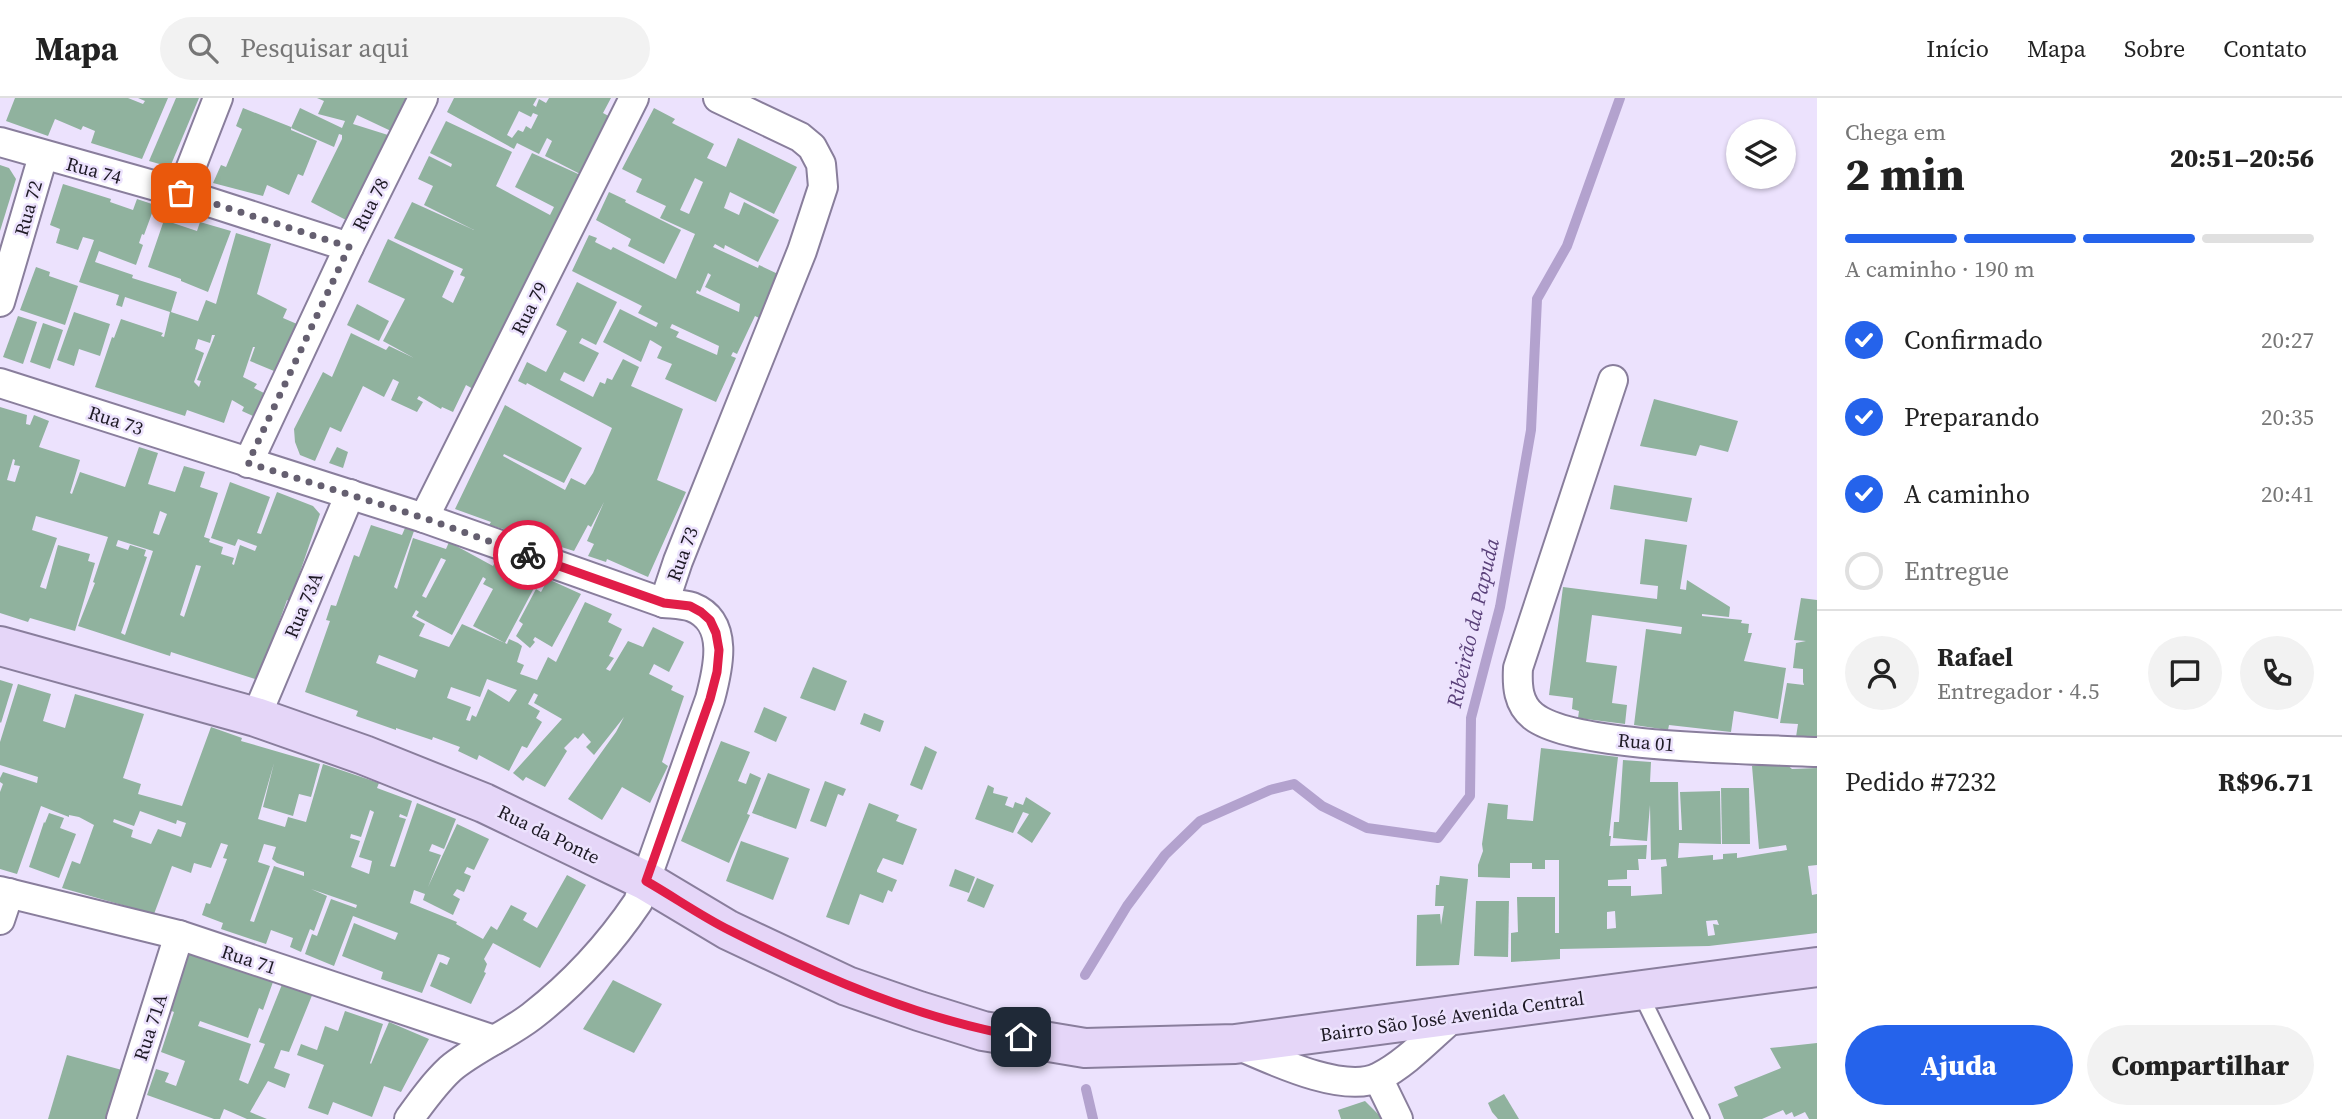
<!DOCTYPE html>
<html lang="pt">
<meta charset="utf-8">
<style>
body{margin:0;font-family:"Source Serif 4",serif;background:#f2f2f2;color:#222;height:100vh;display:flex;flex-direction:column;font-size:26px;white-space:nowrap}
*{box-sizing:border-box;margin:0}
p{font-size:23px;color:#767676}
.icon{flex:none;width:38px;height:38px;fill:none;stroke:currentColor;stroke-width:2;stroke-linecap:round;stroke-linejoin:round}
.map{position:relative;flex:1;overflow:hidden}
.side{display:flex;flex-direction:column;background:#fff;width:525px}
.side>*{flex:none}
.controls{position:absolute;left:1726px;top:21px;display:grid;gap:14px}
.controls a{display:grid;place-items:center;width:70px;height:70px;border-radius:50%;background:#fff;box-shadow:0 2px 5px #0004;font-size:35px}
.pin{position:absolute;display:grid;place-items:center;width:60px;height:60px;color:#fff;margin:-30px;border-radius:14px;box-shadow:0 4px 10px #0006}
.courier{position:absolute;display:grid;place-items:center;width:70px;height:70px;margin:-35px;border:5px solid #e11d48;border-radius:50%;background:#fff;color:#222;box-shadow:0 2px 9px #0007}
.summary em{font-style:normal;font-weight:800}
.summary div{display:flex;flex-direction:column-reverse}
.summary{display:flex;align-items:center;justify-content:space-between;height:119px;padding:0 28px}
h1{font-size:46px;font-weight:800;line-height:52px}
.bar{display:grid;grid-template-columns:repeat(4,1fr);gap:10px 7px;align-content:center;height:84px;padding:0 28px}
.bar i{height:9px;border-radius:5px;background:#e0e0e0}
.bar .selected{background:#2563eb}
.bar p{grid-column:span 4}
.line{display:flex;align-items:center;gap:18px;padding:0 28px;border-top:2px solid #e0e0e0}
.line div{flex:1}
.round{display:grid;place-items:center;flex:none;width:74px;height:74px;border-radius:37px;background:#f2f2f2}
ol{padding:0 28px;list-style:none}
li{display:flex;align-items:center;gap:21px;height:77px}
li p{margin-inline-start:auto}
li .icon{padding:7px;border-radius:50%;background:#2563eb;color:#fff;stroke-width:4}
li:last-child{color:#767676}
li i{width:38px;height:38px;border:4px solid #e0e0e0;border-radius:50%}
.primary-button{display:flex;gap:14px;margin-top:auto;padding:14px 28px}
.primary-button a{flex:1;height:80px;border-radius:42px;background:#2563eb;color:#fff;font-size:28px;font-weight:800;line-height:80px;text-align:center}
.primary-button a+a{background:#f2f2f2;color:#222}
header{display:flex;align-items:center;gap:42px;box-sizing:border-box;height:98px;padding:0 35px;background:#fff;border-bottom:2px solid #e0e0e0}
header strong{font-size:33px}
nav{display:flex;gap:38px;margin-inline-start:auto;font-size:24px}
.search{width:490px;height:63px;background:#f2f2f2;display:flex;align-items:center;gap:18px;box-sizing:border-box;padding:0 24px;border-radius:38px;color:#767676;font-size:26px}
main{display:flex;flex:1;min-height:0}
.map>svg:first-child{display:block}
</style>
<header>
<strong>Mapa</strong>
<div class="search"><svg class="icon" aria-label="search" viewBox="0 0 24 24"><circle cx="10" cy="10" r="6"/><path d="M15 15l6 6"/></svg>Pesquisar aqui</div>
<nav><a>Início</a><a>Mapa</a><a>Sobre</a><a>Contato</a></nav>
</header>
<main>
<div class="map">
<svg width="1817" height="1021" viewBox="0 0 1817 1021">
<rect width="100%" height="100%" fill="#ece2fd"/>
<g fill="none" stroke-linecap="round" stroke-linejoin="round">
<!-- stream -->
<g stroke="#b3a2ce" stroke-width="10">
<polyline points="1085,877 1127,808 1165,757 1200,723 1270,692 1294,686 1322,708 1367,730 1438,740 1470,698 1471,620 1500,509 1531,332 1537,201 1567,148 1620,0"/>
<polyline points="1086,991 1093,1021"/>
</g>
</g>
<!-- building -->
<g fill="#90b29e" fill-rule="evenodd">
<polygon points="15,0 128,0 143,6 145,3 138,0 168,0 142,61 91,45 95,33 83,28 81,32 55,21 48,38 6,23"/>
<polygon points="176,0 199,0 170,69 149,63"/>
<polygon points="317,0 408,0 391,33 357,17 353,26 388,37 346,122 311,104 342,41 342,37 339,36 334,49 291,30 300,10 342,30 345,23 318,16 324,3"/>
<path d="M454,0H537L533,7L536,9L539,1L546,5L549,0H611L603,15L616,22L584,78L545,58L552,43L547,40L539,56L517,45L514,51L447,14ZM519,13L531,19L533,15L538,17L531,31L526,28L523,34L518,32L512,40L507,37Z"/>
<polygon points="243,10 291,29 291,32 317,43 303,78 298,76 289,97 267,87 263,98 213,85 221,67 226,69 242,31 236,28"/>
<path d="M654,10L675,21L672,25L714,46L707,60L726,69L738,40L797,69L774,116L730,94L724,110L739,117L744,104L779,122L758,164L725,147L724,151L715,146L713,149L758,170L759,167L778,176L761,221L755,218L737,256L733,254L731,258L736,260L716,304L665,281L672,266L657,260L662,249L652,243L650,242L641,264L603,244L620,211L656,229L658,225L638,215L642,208L572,173L589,137L597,140L595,144L611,152L613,149L676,181L695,136L660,120L666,108L636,94L642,81L622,71ZM695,80L703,84L689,116L680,112ZM708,175L711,177L705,189L740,206L739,214L696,195L697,192L700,194ZM672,226L719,248L717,257L676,239L679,234L670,230Z"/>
<polygon points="446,23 512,54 496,88 550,117 554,109 515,89 532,55 587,80 475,292 466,287 453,314 442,309 441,311 419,298 417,301 423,304 417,314 391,302 399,284 393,281 384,299 363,288 341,334 330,329 315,363 300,357 295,344 294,331 323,274 332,279 351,235 386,252 389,248 414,260 383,243 405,201 368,184 388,141 454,173 442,199 453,205 465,179 460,177 463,171 394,140 412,104 474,132 424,107 433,88 418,81 429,58 451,69 452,66 430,55"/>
<polygon points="0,67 9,70 16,81 0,133"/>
<path d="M63,86L111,101L110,104L133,112L137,101L155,107L144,137L142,136L139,145L143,147L136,167L99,153L95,164L133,177L132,180L177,194L171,214L198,223L206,202L216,206L236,135L271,146L257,196L287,211L283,220L297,226L274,273L250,263L255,249H253L243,279L257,286L254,290L264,295L253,318L242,313L244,309L232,302L224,325L187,312L185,318L95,289L112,239L114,240L121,221L163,235L161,238L164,239L170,214L125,199L122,209L116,207L119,197L79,184L94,142L83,139L78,152L56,145L60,131L50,127ZM212,237H215L197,282L201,283L199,289L194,284L204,255L195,251L198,241L210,245Z"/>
<polygon points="609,94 626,102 625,104 681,132 664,166 628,148 631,141 596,122"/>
<polygon points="164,122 197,133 200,124 231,133 208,194 181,183 181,181 148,169"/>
<polygon points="36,169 50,174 49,178 78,188 65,227 20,212"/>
<polygon points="577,184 617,204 596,247 582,240 579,245 599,255 584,284 564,274 560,282 593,299 600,284 605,286 607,280 612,282 623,261 639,269 631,288 683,311 657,382 686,394 648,479 607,461 606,464 588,458 594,446 587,443 604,404 591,429 588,427 574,453 539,442 541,436 532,432 530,438 523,435 526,427 518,425 515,434 489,427 491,424 455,411 505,307 582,350 564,385 504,356 503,358 565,392 571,380 585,387 593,375 612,330 527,285 526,287 518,283 527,264 546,274 567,233 556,227"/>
<polygon points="357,206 389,223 379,243 347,227"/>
<polygon points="74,214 110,226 100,258 79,251 74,268 57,262"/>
<polygon points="18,218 37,224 23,266 3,259"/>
<polygon points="43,225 63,232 50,271 30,264"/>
<polygon points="1654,301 1738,323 1728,354 1700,347 1696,358 1640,348"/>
<path d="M0,309L27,317L26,326L30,327L34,317L49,323L39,349L80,362L70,395L72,396L80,374L125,389L139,349L158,355L148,386L175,394L184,368L205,374L200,389L218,395L204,439L210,441L209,444L223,449L221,456L234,460L232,466L234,467L240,447L255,453L257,448L238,441L235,448L211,440L230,384L270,399L257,435L261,436L277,394L313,408L320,416L290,503L287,502L259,579L255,581L171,554L170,558L78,528L95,485L93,484L108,439L36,418L32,432L57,440L40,489L46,491L58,447L90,456L88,463L95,465L75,533L30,520L28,524L0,515ZM13,361L15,362L14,367L20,368L15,384L7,382ZM160,413L167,416L159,437L153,435ZM118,442L153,453L125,537L121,535L147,459L144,458L146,452L130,447L128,452L116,448ZM196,467L201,468L184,519L180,517Z"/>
<polygon points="337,349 348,354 343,370 329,365"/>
<polygon points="1614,387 1692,400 1687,424 1610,411"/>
<path d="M371,427L402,437L405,430L414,433L394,489L397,491L413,440L446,451L449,444L493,468L497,460L542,479L536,491L534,490L505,545L473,528L493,491L483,486L486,481L483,479L452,537L416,518L419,514L416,512L412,519L425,526L419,538L449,549L462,526L505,545L507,546L509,541L518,545L522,548L517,564L524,567L520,576L526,578L537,582L548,559L556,564L585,504L612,516L608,524L622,531L609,558L614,560L606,571L610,573L628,543L643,549L653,529L684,544L669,574L654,566L649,576L673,588L671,592L684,598L662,664L668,668L650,705L622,689L602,722L568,701L616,634L624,619L594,657L586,649L591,644L583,635L578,641L575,639L564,650L567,653L545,689L526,679L523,683L513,675L562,621L534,605L538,597L534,595L528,606L540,613L536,620L542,624L527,650L522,648L509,673L479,657L477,662L458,653L460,649L433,639L432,642L396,630V632L356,618L358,613L305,594L330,523L326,522L331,507L336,508L354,457L359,459ZM441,460L446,462L426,500L422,498ZM379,557L418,572L415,580L376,565ZM487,581L517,592L509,604L488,591L476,619L472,617L470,623L466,622L471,609L447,600L451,589L480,599Z"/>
<polygon points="1645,441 1687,447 1680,491 1686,492 1687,482 1730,509 1729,519 1702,516 1702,518 1742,522 1741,525 1749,526 1748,535 1752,535 1744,563 1786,570 1778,621 1734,613 1731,634 1669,627 1668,632 1634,627 1646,531 1681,536 1682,529 1592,517 1586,564 1617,568 1612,605 1627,607 1625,626 1578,620 1579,613 1572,611 1573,600 1549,597 1563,489 1657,501 1658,488 1640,486"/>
<polygon points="548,481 581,496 552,549 535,539 533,542 535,544 530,550 516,538 523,526 519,523 536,491 541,494"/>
<polygon points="1801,500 1817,502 1817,641 1796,639 1798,626 1780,625 1787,585 1804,587 1803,584 1803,571 1793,570 1796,545 1806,543 1794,542"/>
<polygon points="813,569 847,583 835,613 800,600"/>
<polygon points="0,582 13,586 1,625 0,624"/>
<path d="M18,586L51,596L43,623L65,630L75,596L144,616L123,680L141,686L138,696L182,708L211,629L242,640L241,643L320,666L311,699L299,696L293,718L263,709L274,665L258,721L285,729L288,719L306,724L323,666L379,685L377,690L412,703L407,719L400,716L399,719L406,721L390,768L395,769L417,705L456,721L444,751L432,746L429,753L441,757L428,789L457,726L489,741L474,772L467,769L464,775L471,778L464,794L457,791L453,797L460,801L453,817L423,802L425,796L414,792L410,805L457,824L456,826L483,841L491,828L497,832L511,807L527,815L523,822L537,830L567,777L586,787L540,870L493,845L484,861L487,866L484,874L486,875L471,906L430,888L440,864L447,867L450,860L443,857L438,856L422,895L381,881L383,874L342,858L354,825L395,842L398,835L353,818L334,868L305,856L312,836L317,838L331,801L356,810L357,807L311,791L327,798L314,833L310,831L301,854L290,849L293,840L271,832L266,846L221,831L223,825L202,817L206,805L210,806L227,761L223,760L228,747L221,745L211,770L194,765L191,775L172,768L154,816L62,790L72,763L80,766L94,727L79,719L69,717V719L41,708L17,776L0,771V694L3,686L0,684V680L3,674L37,685L38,679L0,667V644ZM370,712L374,714L359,759L372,763L369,776L351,769L360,743L350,740L351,736L361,739ZM140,713L176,726L177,722L186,725L181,739L158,731L151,746L131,739L133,732L113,724L114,721L134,728ZM264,746L276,749L272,761L277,765L304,774V778L274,768L254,824L250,823L270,768L258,764Z"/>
<polygon points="764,609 787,619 776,644 754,634"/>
<polygon points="864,615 884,623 880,634 860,626"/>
<polygon points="721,643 750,654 738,683 746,686 750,675 761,680 747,716 750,717 729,765 681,743"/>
<polygon points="925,648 937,654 922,692 910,687"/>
<path d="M1541,650L1618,659L1609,738H1611L1610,748L1647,747L1646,761H1638L1639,772H1627V781L1608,782V788H1631V798L1662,796L1661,769L1667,768L1666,761L1651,762L1650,707L1647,743L1613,740L1614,724H1619L1623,662L1651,664L1650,684H1678L1679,732H1682L1680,694L1720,693L1721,746L1679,745L1678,760L1713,757V762L1723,761V756L1737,755V760L1787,752L1786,747L1759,751L1752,668L1786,666L1792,671L1817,670V767L1808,768L1812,797L1817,796V835L1709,848L1560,851V861L1511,864V835L1518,834L1517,799H1555V835H1559V762H1545V771H1532V765H1510V780L1478,779V767L1483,753L1482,746L1488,705L1508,707L1507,721L1533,723ZM1615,813L1616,830L1607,831V814ZM1717,822L1719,827L1713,826L1715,837L1708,838L1706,823Z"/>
<polygon points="768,675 810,691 796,731 752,715"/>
<polygon points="825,683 846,691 843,698 838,696 826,729 810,723"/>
<polygon points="988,687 994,690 993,695 1008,699 1005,707 1013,710 1015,704 1023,707 1026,699 1051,715 1032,745 1017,735 1029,716 1023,714 1013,735 975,721"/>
<polygon points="1721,690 1749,690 1750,746 1722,746"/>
<polygon points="869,705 899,717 896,723 917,731 903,767 883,760 877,772 877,774 897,782 892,794 888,792 883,805 860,796 849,827 826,819"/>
<polygon points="49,715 64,720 60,730 76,736 59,780 29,769 44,724 45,725"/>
<polygon points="741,743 789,760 773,802 726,783"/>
<polygon points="955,771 975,779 969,795 949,788"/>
<polygon points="1440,778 1468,781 1459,867 1416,868 1417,817 1440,816 1441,827 1444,808 1435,808 1436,787 1439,787"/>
<polygon points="977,780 994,787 984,810 967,803"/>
<polygon points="1476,803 1509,803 1508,859 1474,858"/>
<polygon points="189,854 245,872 244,874 273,884 263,912 259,910 248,940 200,923 198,928 251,946 239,982 248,986 265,946 259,944 283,884 313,895 289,954 281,952 274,970 290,976 285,990 268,983 250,1014 267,1021 247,1021 224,1011 220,1021 214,1021 147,997 156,971 169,975 165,984 176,988 185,963 161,954 174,914 169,912"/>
<polygon points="613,882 662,906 634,955 583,931"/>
<polygon points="345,913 383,926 370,965 371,966 389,924 429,941 401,994 384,988 372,1019 333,1004 328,1017 308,1010 324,967 297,957 301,946 317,952 325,928 338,933"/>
<polygon points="1817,945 1817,1021 1809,1021 1805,1014 1794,1019 1792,1014 1786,1017 1783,1012 1762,1021 1724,1021 1718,1006 1738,998 1734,989 1781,970 1770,950"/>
<polygon points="67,957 133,975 120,1021 48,1021"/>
<polygon points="1504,996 1519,1021 1498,1021 1492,1014 1488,1005"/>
<polygon points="1365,1003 1383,1021 1341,1021 1338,1012"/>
</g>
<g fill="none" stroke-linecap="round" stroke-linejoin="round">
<!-- lane casing -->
<g stroke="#897e9c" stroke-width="18">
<polyline id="lane" points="1639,893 1702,1021"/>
</g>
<!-- street casing -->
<g stroke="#897e9c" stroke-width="32">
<g id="street">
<polyline points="0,44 181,95 349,149"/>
<polyline points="181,95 218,0"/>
<polyline points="0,204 43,58"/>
<path d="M1613,282L1518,570C1517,588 1518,606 1533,618C1574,651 1759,651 1817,654"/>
<path d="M0,285L424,420L664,505C673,506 683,506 692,509C730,524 718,571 710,601L638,804C609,847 573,886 532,918C506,938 475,950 450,971C434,986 422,1003 409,1021"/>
<polyline points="248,365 349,149 423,0"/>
<polyline points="424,420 634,0"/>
<polyline points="664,505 678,463 802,153 823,89 821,66 812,49 800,39 718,0"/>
<polyline points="256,619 350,396"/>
<polyline points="0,793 179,837 494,942"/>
<polyline points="0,822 9,795"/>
<path d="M1235,946C1270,961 1344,997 1379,979C1407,965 1431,938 1455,918"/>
<polyline points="1378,980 1398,1021"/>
<polyline points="121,1021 179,837"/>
</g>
</g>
<!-- secondary casing -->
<g stroke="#897e9c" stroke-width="42">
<polyline id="secondary" points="0,548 256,619 364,657 484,705 646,783 728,832 847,888 919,913 983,933 1085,950 1235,946 1817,869"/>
</g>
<!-- lane -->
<use href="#lane" stroke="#fff" stroke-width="14"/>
<!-- street -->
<use href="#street" stroke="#fff" stroke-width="28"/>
<!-- secondary -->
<use href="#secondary" stroke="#e5d6f8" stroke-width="38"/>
</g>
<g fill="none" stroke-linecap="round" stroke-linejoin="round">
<!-- done -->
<polyline stroke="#655f70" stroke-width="7" stroke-dasharray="0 12.6" points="181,95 349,149 248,365 424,420 528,457"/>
<!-- route -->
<path stroke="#e11d48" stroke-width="9" d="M528,457L664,505L690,508L701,514L710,522L716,535L719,552L717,574L710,601L646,783C674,799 701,818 729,832C821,879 919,921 1021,939"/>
</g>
<g text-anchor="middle" stroke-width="5" stroke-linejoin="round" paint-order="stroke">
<!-- street labels -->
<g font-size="19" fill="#1d1924" stroke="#ece2fd">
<text transform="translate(94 72) rotate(15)" y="7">Rua 74</text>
<text transform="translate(370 106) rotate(-63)" y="7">Rua 78</text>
<text transform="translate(28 110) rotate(-74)" y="7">Rua 72</text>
<text transform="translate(529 210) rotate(-63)" y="7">Rua 79</text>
<text transform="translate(116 322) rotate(18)" y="7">Rua 73</text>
<text transform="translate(682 456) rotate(-70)" y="7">Rua 73</text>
<text transform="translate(303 507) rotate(-67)" y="7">Rua 73A</text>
<text transform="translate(1646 644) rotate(5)" y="7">Rua 01</text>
<text transform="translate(549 736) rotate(26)" y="7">Rua da Ponte</text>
<text transform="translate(249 861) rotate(18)" y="7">Rua 71</text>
<text transform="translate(1452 918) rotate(-8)" y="7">Bairro São José Avenida Central</text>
<text transform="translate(150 929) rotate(-72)" y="7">Rua 71A</text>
</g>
<!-- water labels -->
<g font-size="21" font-style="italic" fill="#594079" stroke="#ece2fd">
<text transform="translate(1473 525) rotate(-77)" y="7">Ribeirão da Papuda</text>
</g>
</g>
</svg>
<div class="controls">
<a><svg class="icon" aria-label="layers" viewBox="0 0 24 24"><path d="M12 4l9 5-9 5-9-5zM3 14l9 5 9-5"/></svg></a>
</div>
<div class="pin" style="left:181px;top:95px;background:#ea580c"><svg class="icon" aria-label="bag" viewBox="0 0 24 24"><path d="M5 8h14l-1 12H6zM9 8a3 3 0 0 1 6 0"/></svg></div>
<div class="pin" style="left:1021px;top:939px;background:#1f2937"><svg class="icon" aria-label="home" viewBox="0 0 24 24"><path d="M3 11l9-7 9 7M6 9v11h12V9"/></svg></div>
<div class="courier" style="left:528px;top:457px"><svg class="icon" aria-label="bike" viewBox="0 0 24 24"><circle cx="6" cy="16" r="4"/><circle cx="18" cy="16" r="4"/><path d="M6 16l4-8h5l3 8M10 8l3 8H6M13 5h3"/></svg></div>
</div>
<section class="side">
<div class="summary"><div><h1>2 min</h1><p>Chega em</p></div><em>20:51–20:56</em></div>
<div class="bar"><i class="selected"></i><i class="selected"></i><i class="selected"></i><i></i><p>A caminho · 190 m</p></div>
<ol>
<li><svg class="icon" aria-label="check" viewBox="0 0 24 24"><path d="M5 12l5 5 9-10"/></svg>Confirmado<p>20:27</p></li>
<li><svg class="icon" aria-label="check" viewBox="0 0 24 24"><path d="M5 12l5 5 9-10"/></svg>Preparando<p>20:35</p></li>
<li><svg class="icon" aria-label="check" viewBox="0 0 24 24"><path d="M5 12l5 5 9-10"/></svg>A caminho<p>20:41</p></li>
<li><i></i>Entregue</li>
</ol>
<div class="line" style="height:126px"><a class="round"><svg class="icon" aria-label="person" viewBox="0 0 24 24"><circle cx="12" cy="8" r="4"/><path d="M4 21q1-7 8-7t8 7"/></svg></a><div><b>Rafael</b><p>Entregador · 4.5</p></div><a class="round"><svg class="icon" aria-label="chat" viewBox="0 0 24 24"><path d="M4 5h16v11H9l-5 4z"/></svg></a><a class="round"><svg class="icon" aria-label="phone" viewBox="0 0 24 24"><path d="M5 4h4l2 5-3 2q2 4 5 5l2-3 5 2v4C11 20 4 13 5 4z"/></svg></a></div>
<div class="line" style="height:91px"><div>Pedido #7232</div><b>R$96.71</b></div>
<div class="primary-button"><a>Ajuda</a><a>Compartilhar</a></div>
</section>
</main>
